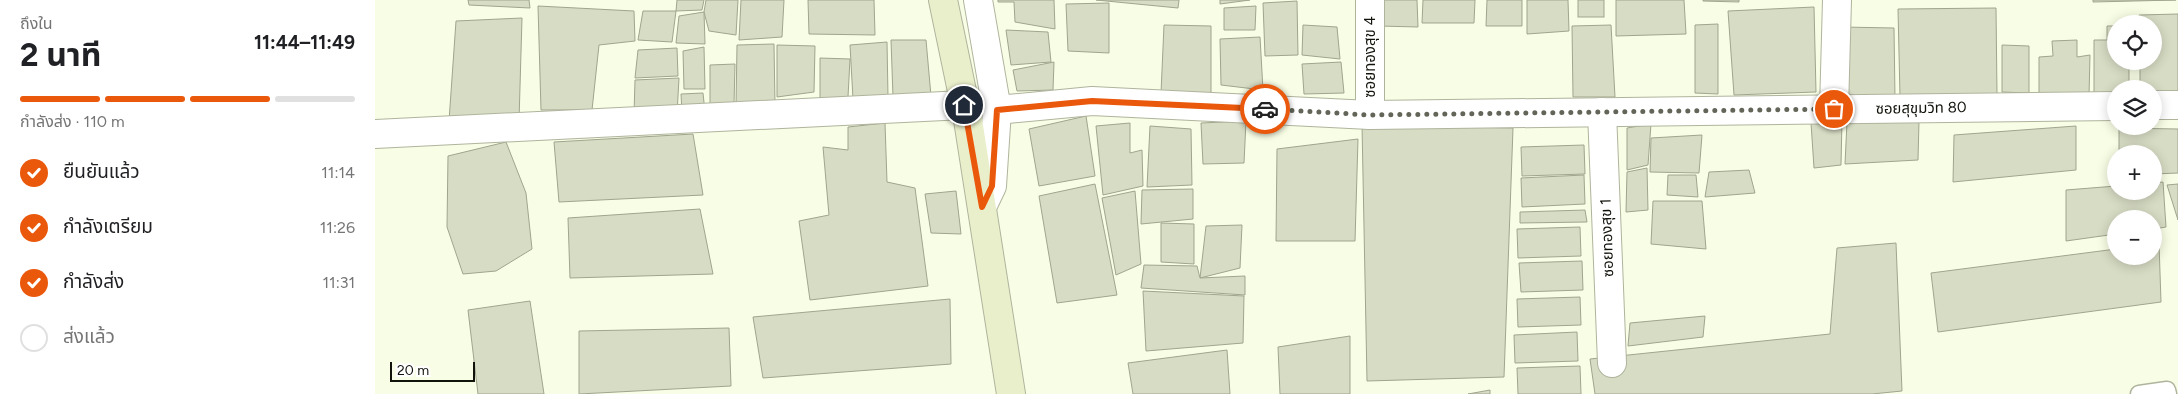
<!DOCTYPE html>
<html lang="th">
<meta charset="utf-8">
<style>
body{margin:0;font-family:Figtree,"Noto Sans Thai",sans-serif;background:#f2f2f2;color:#202124;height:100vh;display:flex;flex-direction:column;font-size:19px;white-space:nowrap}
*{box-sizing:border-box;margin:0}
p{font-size:16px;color:#757577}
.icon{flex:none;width:28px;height:28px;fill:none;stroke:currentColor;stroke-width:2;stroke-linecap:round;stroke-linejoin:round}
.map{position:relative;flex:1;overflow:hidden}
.side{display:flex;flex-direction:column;background:#fff;width:375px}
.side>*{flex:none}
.buttons{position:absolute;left:1732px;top:15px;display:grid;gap:10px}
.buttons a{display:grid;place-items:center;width:55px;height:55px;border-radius:50%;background:#fff;box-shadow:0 2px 12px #0003;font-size:25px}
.scale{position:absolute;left:15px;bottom:12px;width:85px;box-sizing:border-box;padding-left:5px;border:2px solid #11130b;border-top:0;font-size:14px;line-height:18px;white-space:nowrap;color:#11130b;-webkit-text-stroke:4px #fff;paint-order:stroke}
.pin{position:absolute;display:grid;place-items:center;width:42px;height:42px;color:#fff;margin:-21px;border:2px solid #fff;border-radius:50%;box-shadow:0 1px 5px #0007}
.courier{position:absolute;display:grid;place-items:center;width:50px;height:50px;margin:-25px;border:4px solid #ea580c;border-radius:50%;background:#fff;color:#222;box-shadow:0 1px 6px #0007}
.head em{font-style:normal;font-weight:700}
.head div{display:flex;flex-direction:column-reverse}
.head{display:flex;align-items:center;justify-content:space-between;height:85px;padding:0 20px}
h1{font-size:32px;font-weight:700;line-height:38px}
.bar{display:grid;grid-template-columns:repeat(4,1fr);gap:8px 5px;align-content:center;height:60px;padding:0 20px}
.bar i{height:6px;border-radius:4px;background:#e0e0e0}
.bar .active{background:#ea580c}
.bar p{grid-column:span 4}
ol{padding:0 20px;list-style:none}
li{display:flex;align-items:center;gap:15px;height:55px}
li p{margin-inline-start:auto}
li .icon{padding:5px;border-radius:50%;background:#ea580c;color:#fff;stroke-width:4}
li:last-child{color:#757577}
li i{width:28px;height:28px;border:2px solid #e0e0e0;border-radius:50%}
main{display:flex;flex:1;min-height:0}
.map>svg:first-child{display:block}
</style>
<main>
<section class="side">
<div class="head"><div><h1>2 นาที</h1><p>ถึงใน</p></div><em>11:44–11:49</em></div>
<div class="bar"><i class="active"></i><i class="active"></i><i class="active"></i><i></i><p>กำลังส่ง · 110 m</p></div>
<ol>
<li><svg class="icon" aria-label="check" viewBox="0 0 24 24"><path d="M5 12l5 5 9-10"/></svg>ยืนยันแล้ว<p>11:14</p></li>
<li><svg class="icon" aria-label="check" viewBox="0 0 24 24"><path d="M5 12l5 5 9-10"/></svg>กำลังเตรียม<p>11:26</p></li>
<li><svg class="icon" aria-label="check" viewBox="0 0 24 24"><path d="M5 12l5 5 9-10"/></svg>กำลังส่ง<p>11:31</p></li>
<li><i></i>ส่งแล้ว</li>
</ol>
</section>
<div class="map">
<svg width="1803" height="394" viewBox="0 0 1803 394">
<rect width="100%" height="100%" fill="#f8fde5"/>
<!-- building -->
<g fill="#d7dcc4" stroke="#a0a58e">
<polygon points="93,0 154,0 155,8 94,5"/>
<polygon points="302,0 329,0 327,10 301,11"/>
<polygon points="331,0 363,0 361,35 334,31 329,12"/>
<polygon points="366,0 409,0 407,37 364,40"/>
<polygon points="433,0 499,0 500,35 434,34"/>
<polygon points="623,0 679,0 680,29 640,22 639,2 623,2"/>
<polygon points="721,0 804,0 803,8"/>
<polygon points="845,0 875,0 845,4"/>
<polygon points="1004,0 1042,0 1043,27 1004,26"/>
<polygon points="1048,0 1100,0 1099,23 1047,23"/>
<polygon points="1112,0 1147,0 1147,26 1111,26"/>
<polygon points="1152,0 1193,0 1194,31 1152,34"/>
<rect x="1203" y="0" width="26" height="17"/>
<polygon points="1241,0 1309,0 1311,34 1241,36"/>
<polygon points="1328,0 1364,0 1364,2 1328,1"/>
<polygon points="1718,0 1801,0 1718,2"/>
<polygon points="922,1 923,55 890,56 888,3"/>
<polygon points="734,3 734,53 693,51 691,4"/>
<polygon points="163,6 259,11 260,41 224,45 217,110 166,110"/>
<polygon points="881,6 880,30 849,30 849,8"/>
<polygon points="1439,7 1441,92 1359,95 1353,11"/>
<polygon points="1621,8 1622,95 1525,97 1523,9"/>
<polygon points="268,11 301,11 297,42 263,40"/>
<polygon points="329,12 330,44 301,43 304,16"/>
<polygon points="1803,14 1803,94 1779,94 1779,89 1765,89 1765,61 1779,61 1779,24 1764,24 1764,15"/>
<polygon points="147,18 144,121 74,121 81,21"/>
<polygon points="1343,24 1343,94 1320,93 1320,25"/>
<polygon points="789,25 836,26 836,96 786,93"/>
<polygon points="928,25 962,27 965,59 927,55"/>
<polygon points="1236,25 1240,97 1198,97 1197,26"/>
<polygon points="1732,26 1741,26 1741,61 1754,61 1754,89 1741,89 1741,95 1719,94 1719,40 1732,40"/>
<polygon points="1467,27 1519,28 1520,99 1464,98"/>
<polygon points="631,30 673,32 676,62 636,65"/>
<polygon points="885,37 888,90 846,85 845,39"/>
<polygon points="516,40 551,40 556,96 518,97"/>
<polygon points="1702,40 1702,57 1715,55 1714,96 1664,97 1664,57 1678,56 1677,41"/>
<polygon points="512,42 513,97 478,99 475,45"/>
<polygon points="399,44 400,105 361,106 362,45"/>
<polygon points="402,45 440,46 439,92 402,97"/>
<polygon points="1627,45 1654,46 1654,93 1627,92"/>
<polygon points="329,47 330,89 309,89 308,51"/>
<polygon points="302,48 303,76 260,78 263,50"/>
<polygon points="445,58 475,59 473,97 445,98"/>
<polygon points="679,62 678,90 642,91 638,70"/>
<polygon points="966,62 969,93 929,94 927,64"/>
<polygon points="360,64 359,104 335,109 335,65"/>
<polygon points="304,78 302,114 259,114 260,80"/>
<polygon points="328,93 330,112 307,112 306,94"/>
<polygon points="711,116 720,176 664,186 654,129"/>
<polygon points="1467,119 1466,165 1439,168 1436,123"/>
<polygon points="871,121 869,163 828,164 826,123"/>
<polygon points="1544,121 1543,160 1470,164 1472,122"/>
<polygon points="510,123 512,182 540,188 553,286 435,300 424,221 454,215 448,147 473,150 473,127"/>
<polygon points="755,123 755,153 767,150 768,186 728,195 721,126"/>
<polygon points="1276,124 1273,165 1252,170 1252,128"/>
<polygon points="987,125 1138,128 1129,377 992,381"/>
<polygon points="775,126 816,129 817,185 772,187"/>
<polygon points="1701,126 1701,170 1578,182 1579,135"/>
<polygon points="1744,128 1803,129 1803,173 1779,174 1779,154 1744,154"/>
<polygon points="318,134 328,195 184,202 179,142"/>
<polygon points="1327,135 1324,173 1275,172 1276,138"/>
<polygon points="983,139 980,241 901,241 902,149"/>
<polygon points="131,142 151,193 157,249 121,271 88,274 72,227 73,156"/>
<polygon points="1209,145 1210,174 1147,176 1146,147"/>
<polygon points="1272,168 1273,210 1251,212 1252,172"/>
<polygon points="1374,170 1380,193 1330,197 1334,172"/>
<polygon points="1209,175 1210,204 1147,207 1146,178"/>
<polygon points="1293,175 1321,175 1323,197 1292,195"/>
<polygon points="1788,182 1791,227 1779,229 1779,219 1741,219 1741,234 1691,241 1691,190 1741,186 1741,191 1779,191 1779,183"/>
<polygon points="720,184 742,295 682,303 664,196"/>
<polygon points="1803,184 1803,220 1792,185"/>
<polygon points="818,189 818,219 766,224 767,190"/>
<polygon points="581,191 586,234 556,233 550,194"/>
<polygon points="760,191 766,264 741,275 727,198"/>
<polygon points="1278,201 1327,201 1331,249 1276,244"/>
<polygon points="325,209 338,274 195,278 193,218"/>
<polygon points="1210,210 1212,222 1145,223 1145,212"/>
<polygon points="786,223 819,224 819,264 786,262"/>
<polygon points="867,225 865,268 825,278 831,226"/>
<polygon points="1205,227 1206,256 1143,258 1142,229"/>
<polygon points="1521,243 1527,391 1497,394 1220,394 1215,359 1455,334 1462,248"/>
<polygon points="1784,243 1786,302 1563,332 1556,273 1741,249 1741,256 1779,256 1779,244"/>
<polygon points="1207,261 1208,290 1146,292 1144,263"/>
<polygon points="769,265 822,266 825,278 870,276 870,295 766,288"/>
<polygon points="768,291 869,296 868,343 771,351"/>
<polygon points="1205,297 1206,325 1143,327 1142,299"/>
<polygon points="575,299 576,364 388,378 378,317"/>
<polygon points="155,301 169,394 103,394 93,310"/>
<polygon points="1330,316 1328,337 1253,346 1255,323"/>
<polygon points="354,328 356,386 204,394 204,331"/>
<polygon points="1202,332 1203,361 1140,363 1139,335"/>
<polygon points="975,336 975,394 905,394 903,347"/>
<polygon points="852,350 855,394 758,394 753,363"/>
<polygon points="1205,366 1206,394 1143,394 1142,368"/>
<polygon points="1115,390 1115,394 1093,394"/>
</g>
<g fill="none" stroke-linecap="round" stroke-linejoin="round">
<!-- lane casing -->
<g stroke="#afb49d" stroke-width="19">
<polyline id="lane" points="1764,394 1792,390 1793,394"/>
</g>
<!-- street casing -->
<g stroke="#afb49d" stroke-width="30">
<g id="street">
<polyline points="603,0 622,110 717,101 995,115 1741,106"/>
<polyline points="1779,105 1803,105"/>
<polyline points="1459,109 1462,0"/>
<polyline points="1227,112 1237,363"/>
<polyline points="995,115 995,0"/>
<polyline points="0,134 589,105"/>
<polyline points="607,207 617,186 622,110"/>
</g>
</g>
<!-- secondary casing -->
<g stroke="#afb49d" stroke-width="30">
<polyline id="secondary" points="568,0 593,120 636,394"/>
</g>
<!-- lane -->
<use href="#lane" stroke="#fff" stroke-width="16"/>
<!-- street -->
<use href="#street" stroke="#fff" stroke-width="28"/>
<!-- secondary -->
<use href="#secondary" stroke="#eaefcb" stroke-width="28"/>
</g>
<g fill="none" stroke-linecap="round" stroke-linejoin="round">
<!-- done -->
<polyline stroke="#626557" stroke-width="5" stroke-dasharray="0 9" points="890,109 995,115 1459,109"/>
<!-- route -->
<polyline stroke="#ea580c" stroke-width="6" points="589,105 607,207 617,186 622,110 717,101 890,109"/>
</g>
<g text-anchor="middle" stroke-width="5" stroke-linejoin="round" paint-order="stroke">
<!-- street labels -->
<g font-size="15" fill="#11130b" stroke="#fff">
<text transform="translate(995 57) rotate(-90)" y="5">ซอยทองสุข 4</text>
<text transform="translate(1546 108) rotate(-1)" y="5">ซอยสุขุมวิท 80</text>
<text transform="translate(1232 238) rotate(-92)" y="5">ซอยทองสุข 1</text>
</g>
</g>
</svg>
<div class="buttons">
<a><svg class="icon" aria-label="locate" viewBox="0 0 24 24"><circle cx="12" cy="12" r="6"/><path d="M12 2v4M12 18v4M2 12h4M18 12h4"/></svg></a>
<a><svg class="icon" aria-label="layers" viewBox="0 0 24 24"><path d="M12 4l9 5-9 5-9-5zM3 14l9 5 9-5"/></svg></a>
<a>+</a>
<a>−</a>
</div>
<div class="scale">20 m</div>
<div class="pin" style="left:1459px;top:109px;background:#ea580c"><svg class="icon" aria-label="bag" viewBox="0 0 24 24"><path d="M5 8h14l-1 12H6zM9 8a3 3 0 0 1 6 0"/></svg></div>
<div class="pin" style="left:589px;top:105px;background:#1f2937"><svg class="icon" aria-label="home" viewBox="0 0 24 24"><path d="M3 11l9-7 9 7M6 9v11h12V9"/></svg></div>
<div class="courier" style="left:890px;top:109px"><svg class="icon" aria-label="car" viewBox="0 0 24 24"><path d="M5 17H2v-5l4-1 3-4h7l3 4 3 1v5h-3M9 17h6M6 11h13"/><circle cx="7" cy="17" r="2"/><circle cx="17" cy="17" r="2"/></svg></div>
</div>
</main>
